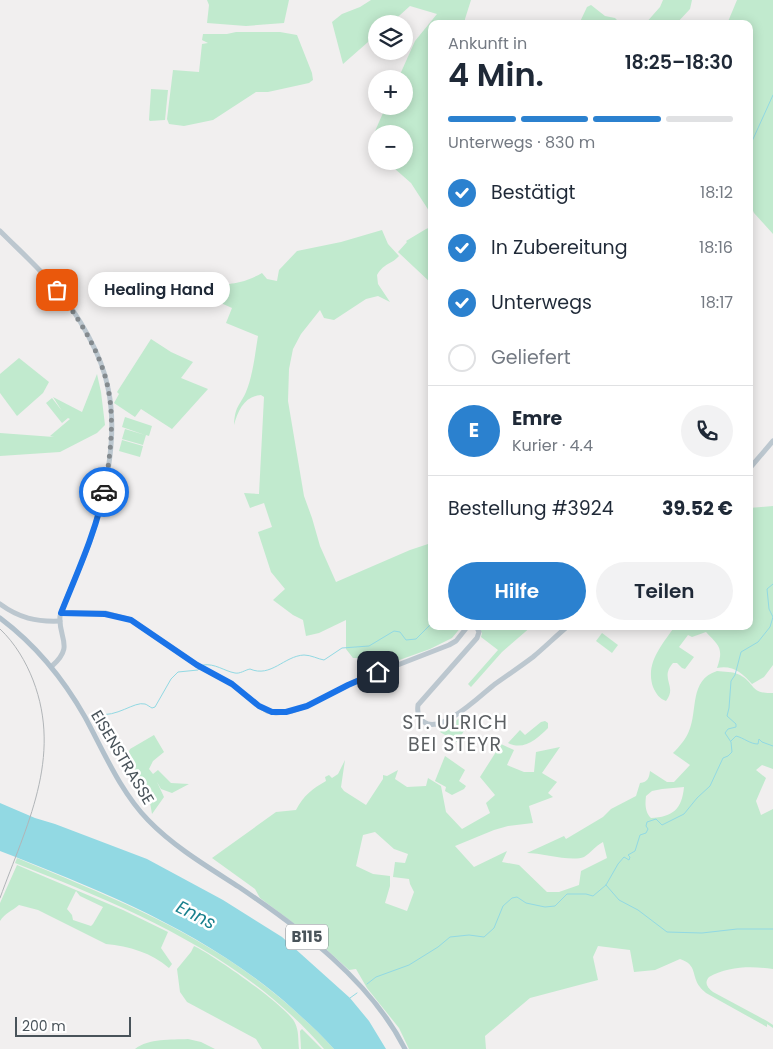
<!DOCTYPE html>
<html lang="de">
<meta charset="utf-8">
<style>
body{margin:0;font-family:Poppins,sans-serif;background:#f2f2f3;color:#1f2937;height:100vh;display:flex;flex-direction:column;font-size:19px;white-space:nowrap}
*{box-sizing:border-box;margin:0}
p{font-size:16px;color:#747a83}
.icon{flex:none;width:28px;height:28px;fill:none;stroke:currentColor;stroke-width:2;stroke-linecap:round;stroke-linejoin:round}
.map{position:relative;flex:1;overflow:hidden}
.details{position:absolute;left:428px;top:20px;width:325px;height:610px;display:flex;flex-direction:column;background:#fff;border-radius:10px;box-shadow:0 2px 12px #0003}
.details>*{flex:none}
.tools{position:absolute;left:368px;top:15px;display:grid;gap:10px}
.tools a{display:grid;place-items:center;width:45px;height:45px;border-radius:50%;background:#fff;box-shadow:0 2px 12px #0003;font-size:25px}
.scale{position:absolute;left:15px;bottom:12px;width:116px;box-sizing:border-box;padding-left:5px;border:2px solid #49535a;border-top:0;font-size:14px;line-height:18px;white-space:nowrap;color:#49535a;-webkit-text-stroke:4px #fff;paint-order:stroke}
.pin{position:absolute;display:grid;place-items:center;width:42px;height:42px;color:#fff;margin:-21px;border-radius:10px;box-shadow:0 2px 8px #0006}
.courier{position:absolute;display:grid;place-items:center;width:50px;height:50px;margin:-25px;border:4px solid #1a73e8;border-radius:50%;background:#fff;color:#222;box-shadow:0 1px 6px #0007}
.bubble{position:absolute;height:35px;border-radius:18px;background:#fff;box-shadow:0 2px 12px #0003;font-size:16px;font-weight:600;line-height:35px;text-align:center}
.summary em{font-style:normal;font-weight:600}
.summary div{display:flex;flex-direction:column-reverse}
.summary{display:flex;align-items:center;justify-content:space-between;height:85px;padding:0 20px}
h1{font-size:32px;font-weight:600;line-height:38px}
.bar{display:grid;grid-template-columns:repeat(4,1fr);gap:8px 5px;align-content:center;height:60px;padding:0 20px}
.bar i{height:6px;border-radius:4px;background:#e0e1e3}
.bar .current{background:#2b81cf}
.bar p{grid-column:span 4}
.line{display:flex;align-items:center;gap:12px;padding:0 20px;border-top:1px solid #e0e1e3}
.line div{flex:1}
.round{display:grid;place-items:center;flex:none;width:52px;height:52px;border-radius:26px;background:#f2f2f3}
ol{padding:0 20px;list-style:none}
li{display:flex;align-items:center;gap:15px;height:55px}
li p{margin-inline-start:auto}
li .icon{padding:5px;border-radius:50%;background:#2b81cf;color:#fff;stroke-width:4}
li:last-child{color:#747a83}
li i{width:28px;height:28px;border:2px solid #e0e1e3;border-radius:50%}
.cta{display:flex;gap:10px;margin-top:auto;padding:10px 20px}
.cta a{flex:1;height:58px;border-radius:30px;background:#2b81cf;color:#fff;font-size:20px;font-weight:600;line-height:58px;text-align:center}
.cta a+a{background:#f2f2f3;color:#1f2937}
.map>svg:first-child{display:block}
</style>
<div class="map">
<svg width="773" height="1049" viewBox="0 0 773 1049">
<rect width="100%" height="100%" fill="#f1efef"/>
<!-- green -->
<g fill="#c1eace" fill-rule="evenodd">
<polygon points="207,0 289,0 284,23 246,26 207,23 209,5"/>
<polygon points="371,0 471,0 465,19 465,24 431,24 431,214 411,183 386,161 404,161 404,134 376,134 376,152 369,145 386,106 404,106 404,79 398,79 415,41 437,14 410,6 390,24 376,24 376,35 343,64 332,22 342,14 360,7"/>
<polygon points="663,0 692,0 690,9 676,24 645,24 660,7"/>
<polygon points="737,0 773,0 773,234 754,213 749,202 749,24 727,24"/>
<polygon points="591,5 605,16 615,18 621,24 579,24 587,7"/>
<polygon points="236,32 280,32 297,35 312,73 313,80 309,83 268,92 256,92 213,120 184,126 169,124 167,119 173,70 199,72 202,44 208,43 202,40 203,34 227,34"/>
<polygon points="151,89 168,90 165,120 150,121 149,120"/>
<polygon points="431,227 431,283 398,252 407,242 406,241 426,229"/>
<path d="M382,230L388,244L399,256C391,265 385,262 377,275L378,284L390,302L378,296L366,299L334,320L324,318L320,310L301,334L293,349L289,369L288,401L304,496L312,518L320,546L336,582L410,550L431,543V626H462L452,638L430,649L366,672L371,658H353L346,649V620L319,633L306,636L303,620L293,615L273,600L285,589L271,572L258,532L272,527L264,503L250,508L244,493L259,494L264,397L261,395C245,396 238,410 234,425C235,406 239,407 246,392C253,375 255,354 258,336L226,323L232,308L212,299C220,282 223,286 240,282C248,280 255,277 262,273L267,279L277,281L279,270L297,251L341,242Z"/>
<polygon points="151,339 171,352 193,362 181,378 208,389 172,429 141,409 135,417 114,403 119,394 117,392"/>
<polygon points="19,358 49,382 43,393 17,416 0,393 0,374"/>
<polygon points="97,374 101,392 105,425 97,433 60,452 0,456 0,433 54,437 50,436 70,419 68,418 62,423 46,403 52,398 62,411 53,397 82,412"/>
<polygon points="125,417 152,426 149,436 146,435 143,445 122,439 125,429 145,435 122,427"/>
<polygon points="122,440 143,446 140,457 119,451"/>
<path d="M773,506V665L764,677L752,684C742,673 733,665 717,668C724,648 719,646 706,632L692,637L688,635L679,647L694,657L685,669L682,668L677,663H673C659,679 678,686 666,701C660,699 656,694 653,687C645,663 662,645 675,626H749V508Z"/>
<polygon points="477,626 532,626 502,652 471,687 468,684 498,650 481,637 482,633"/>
<polygon points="602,633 618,645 612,653 596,641"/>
<path d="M717,671C724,672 732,671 740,675C756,684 750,694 773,693V769L762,765L756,770L766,778L756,801L761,815L773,809V969C752,966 728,966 709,977C704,983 707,987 713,992L767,1021L773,1025V1028L767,1024V1027L706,993C704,991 701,989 700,987C691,976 698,965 680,959L655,970L634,972L630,950L598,946L593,957L598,980L530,998L485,1036L486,1049H409L399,1028L367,988L356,969L349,970L316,940L260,898L255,889L212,858L276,812L296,810C304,795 312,789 326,781L325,777L329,775L332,778L338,774L345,760L341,787L344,791L366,805L383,779V775L387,776L398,770L395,779L407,787L426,786L428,778L441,786L446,812L462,829L490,813L486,803L495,795L480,777L501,744L514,750L507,765L524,772H534L536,752L560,747L542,773L557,782L548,793L553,797L529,806L533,823L508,826L494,830L455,846L474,867L507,851L502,862L519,865L547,892H559L579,885L581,871L607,858L603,842C595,846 591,853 584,857C571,862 542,853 527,853L564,836L566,839L603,817L611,809L636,796L640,783C648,782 649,778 650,771L667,782H674L690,765L673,753C679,747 686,739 689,731C698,710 689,680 717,671ZM684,787C682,809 673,817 651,818C645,812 645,804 646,796L652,791L662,789ZM375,832L394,849L408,854L405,863L395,862L393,877L409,879L410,884L414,892L407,911L385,903L390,886V876L373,874L356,866L363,835Z"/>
<polygon points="461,717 469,723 457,742 440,732"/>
<path d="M545,721L548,723V728C537,739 524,751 508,743L520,730L525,735L541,722Z"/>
<polygon points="427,734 424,752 418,747 420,736"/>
<polygon points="154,735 164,752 153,761 149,769 153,774 158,770 171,783 189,784 172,793 161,789 157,782 164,797 152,814 148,791 137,776 134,778 125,761 130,749"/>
<polygon points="445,756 465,770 459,781 466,786 464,789 452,795 445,791 446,787 435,781"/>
<path d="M17,858C118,900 210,935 293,1009C307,1022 321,1034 334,1049H324C243,955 128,907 15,863Z"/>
<path d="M17,865L123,910L168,932L161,948L172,964L169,968C152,953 129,946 106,944L38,910L19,905C12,911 5,913 0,921V903ZM76,891L80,896L103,907L93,924L91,926L73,920L72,915L67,909Z"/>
<path d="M194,946C212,954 289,1008 295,1023C299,1031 298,1040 299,1049H262L256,1039L187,1002L180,992L177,969L191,952Z"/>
<polygon points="302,1029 322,1049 301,1049 300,1031"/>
<path d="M188,1039L201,1042L215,1049H135C149,1038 171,1040 188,1039Z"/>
</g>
<!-- water -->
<path fill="#92d9e3" d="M0,803L35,818L55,824L147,859L223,900L282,937L350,998L369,1021L386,1049H334C321,1034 307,1022 293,1009C208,933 105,892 0,851Z"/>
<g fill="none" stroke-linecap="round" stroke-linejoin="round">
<!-- stream -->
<g stroke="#92d9e3" stroke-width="1">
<polyline points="749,148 773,95"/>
<path d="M203,665C215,663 224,671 235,673C240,674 245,670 250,669C271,678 284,656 304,655C311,655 318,659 324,660L342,648L369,646L394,631L400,632L406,640L416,639L431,624"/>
<path d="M91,718L97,714C117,718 134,701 145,704C146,704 150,707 152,708L155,707L171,679L178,672L198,670L200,668"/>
<path d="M731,741L736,736C744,738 750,744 758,744L759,739L762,742L773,746"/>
<polyline points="606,885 619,900 638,910 667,932 702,933 737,929 773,929"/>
<polyline points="367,984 376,977 409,965 438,947 450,937 469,935 484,937 494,928 503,906 512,898 517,897 526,903 545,907 555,906 567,894 586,894 593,896 606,885 618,864 624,857 629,860 630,857 628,855 635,851 640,835 646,833 648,829 646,826 647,822 656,819 662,825 684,814 697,798 710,786 723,758 728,756 732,752 731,742 725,733 728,729 736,727 736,724 727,716 729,708 731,681 735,675 741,652 758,642 770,627 773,617 769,609 767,589 773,584"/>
<polyline points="350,998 357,993"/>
</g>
<!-- secondary -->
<g stroke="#bcc7cf" stroke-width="5">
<path d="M0,231C19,250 39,268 56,288C78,314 102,355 108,388C118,434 106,491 92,535C83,562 70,588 60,616C58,638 75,646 52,666"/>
<polyline points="749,469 773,441"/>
<path d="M0,604C19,618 36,622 60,621"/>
<polyline points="61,613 105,613 131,620 197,665 232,684 259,706 267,711 276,713 292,711 307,706 354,682 449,645 456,641 468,626"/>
<path d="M476,626L479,632L477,638L418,705C417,712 418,718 424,722C441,735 482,694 495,684C508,675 521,666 533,657C545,647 556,636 568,626"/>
</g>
<!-- primary -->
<path stroke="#b1c0cb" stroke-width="5" d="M0,618C36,645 63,678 85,717C104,752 120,791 148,820C174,847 208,867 239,887C301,929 371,981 405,1049"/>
<!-- rail -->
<path stroke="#b1b5b8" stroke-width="1" d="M0,629C15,643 26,662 33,680C63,758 26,826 0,898"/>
</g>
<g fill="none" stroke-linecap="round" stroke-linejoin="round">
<!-- done -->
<path stroke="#848a8e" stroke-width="5" stroke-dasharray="0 9" d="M57,290C79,318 101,353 108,388C115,422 110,458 104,492"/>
<!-- route -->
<path stroke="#1a73e8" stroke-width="6" d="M104,492C95,534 77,573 61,613L105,614L131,620L197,665L232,684L259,706L272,712H286L307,706L348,685L378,672"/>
</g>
<g text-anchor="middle" stroke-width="5" stroke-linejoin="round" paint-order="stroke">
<!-- shield labels -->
<rect fill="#fff" stroke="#80878c" stroke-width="1" x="286" y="924.5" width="42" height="25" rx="4"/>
<g font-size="15" font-weight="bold" fill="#49535a">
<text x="307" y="942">B115</text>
</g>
<!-- street labels -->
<g font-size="16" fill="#49535a" stroke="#fff">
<text transform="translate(123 757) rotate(59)" y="6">EISENSTRASSE</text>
</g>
<!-- water labels -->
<g font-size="18" font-style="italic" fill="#19808d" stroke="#fff">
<text transform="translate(196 915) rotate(27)" y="6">Enns</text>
</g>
<!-- quarter labels -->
<g font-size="19" letter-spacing="1" fill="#5c6063" stroke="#fff">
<text x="455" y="729">ST. ULRICH<tspan x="455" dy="22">BEI STEYR</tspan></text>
</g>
</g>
</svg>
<div class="tools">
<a><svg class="icon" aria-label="layers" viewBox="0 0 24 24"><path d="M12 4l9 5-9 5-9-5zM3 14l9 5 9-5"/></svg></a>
<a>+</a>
<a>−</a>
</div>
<div class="scale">200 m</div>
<div class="pin" style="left:57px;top:290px;background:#ea580c"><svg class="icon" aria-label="bag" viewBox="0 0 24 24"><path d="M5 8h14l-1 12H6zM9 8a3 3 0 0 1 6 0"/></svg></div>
<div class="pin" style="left:378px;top:672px;background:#1f2937"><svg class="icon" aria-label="home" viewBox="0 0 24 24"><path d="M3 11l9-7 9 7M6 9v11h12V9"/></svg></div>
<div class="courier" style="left:104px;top:492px"><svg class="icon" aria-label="car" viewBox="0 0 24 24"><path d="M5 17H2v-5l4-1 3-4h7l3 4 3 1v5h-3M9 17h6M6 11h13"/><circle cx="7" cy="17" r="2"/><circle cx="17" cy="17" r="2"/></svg></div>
<div class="bubble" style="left:88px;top:272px;width:142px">Healing Hand</div>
<section class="details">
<div class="summary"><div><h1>4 Min.</h1><p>Ankunft in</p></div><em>18:25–18:30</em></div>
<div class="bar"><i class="current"></i><i class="current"></i><i class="current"></i><i></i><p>Unterwegs · 830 m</p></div>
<ol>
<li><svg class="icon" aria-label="check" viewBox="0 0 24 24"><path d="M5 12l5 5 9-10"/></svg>Bestätigt<p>18:12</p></li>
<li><svg class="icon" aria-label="check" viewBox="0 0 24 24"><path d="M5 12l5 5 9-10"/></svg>In Zubereitung<p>18:16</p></li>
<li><svg class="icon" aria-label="check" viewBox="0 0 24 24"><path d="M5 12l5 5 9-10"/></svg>Unterwegs<p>18:17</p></li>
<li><i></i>Geliefert</li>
</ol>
<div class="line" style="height:90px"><b class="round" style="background:#2b81cf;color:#fff">E</b><div><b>Emre</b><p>Kurier · 4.4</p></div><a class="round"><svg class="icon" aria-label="phone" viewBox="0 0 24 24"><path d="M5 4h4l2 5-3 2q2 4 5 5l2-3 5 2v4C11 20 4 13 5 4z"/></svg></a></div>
<div class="line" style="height:65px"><div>Bestellung #3924</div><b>39.52 €</b></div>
<div class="cta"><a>Hilfe</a><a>Teilen</a></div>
</section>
</div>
